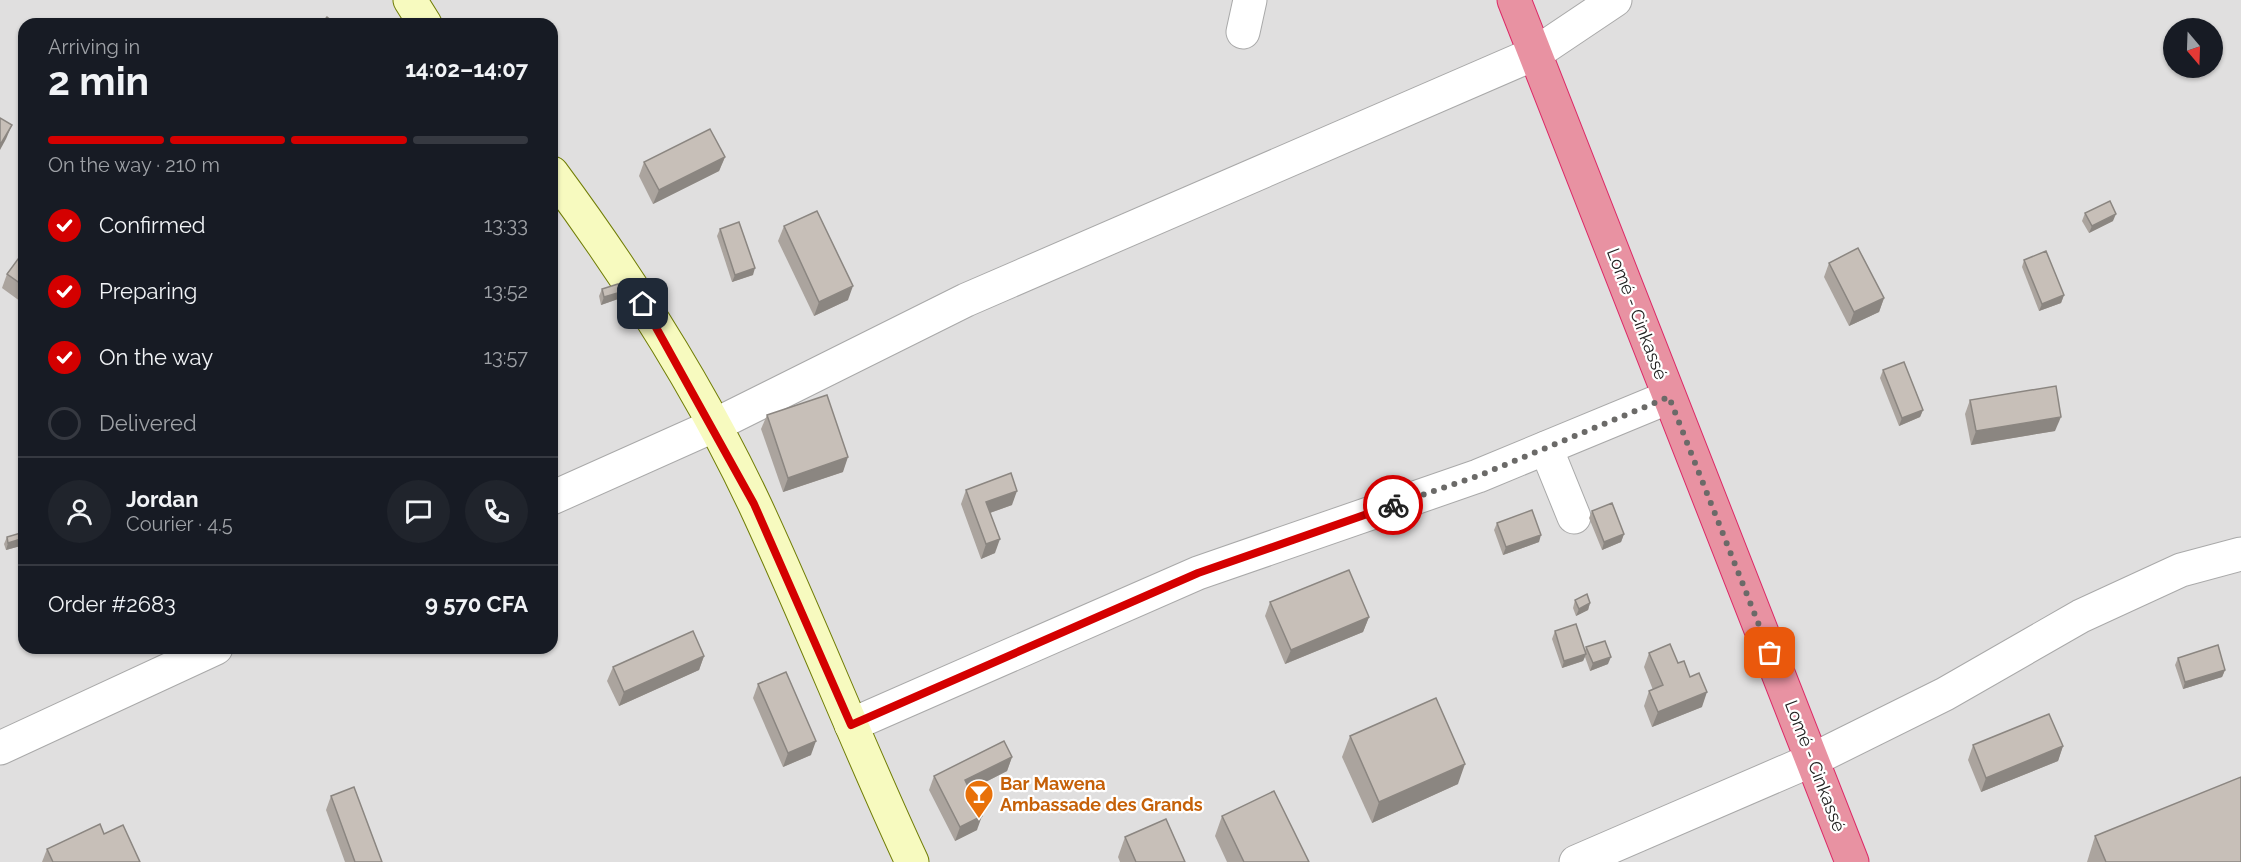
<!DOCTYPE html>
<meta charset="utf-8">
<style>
body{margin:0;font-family:Raleway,sans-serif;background:#20242c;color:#f1f3f6;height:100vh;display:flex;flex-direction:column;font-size:22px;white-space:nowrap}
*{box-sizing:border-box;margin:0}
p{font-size:20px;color:#9ea1a6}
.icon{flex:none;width:33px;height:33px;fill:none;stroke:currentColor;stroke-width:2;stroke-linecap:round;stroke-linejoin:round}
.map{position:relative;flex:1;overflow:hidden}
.sheet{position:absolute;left:18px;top:18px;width:540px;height:636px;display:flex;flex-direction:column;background:#171b24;border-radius:18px;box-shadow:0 2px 4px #0004}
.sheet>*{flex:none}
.needle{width:39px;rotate:161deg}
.fabs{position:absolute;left:2163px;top:18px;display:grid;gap:12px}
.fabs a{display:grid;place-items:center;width:60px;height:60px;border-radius:50%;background:#171b24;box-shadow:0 2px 4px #0004;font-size:30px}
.pin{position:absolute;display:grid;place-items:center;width:51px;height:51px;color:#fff;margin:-26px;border-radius:12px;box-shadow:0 3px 9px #0006}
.courier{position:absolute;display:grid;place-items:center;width:60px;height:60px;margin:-30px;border:4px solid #d40000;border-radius:50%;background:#fff;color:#222;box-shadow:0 2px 8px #0007}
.headline em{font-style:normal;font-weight:700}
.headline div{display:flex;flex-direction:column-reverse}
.headline{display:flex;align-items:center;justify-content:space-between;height:102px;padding:0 30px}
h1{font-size:39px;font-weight:700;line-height:45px}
.bar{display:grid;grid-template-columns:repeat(4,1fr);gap:9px 6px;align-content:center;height:72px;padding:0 30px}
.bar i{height:8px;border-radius:4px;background:#363941}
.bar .current{background:#d40000}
.bar p{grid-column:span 4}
.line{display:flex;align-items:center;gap:15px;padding:0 30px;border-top:2px solid #363941}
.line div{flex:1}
.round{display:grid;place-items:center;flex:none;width:63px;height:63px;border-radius:32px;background:#20242c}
ol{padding:0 30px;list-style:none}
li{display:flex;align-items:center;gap:18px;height:66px}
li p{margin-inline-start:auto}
li .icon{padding:6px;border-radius:50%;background:#d40000;color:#fff;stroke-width:4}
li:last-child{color:#9ea1a6}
li i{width:33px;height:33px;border:3px solid #363941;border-radius:50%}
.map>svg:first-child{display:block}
</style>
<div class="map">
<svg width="2241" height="862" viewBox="0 0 2241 862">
<rect width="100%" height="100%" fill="#f2efe9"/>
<!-- residential -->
<path fill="#e0dfdf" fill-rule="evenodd" d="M0,0H2241V862H0ZM24,24H552V648H24ZM2174,28H2212V68H2174Z"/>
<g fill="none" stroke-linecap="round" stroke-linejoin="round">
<!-- street casing -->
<g stroke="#a9a9a9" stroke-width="35">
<g id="street">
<polyline points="1243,32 1250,0"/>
<polyline points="1546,448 1574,517"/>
<polyline points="552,498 713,426 966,300 1536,53 1615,0"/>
<polyline points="851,725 1198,573 1478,476 1669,397"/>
<polyline points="0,748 216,648"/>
<polyline points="1576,862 1812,760 1945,694 2081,616 2181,570 2241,554"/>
</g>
</g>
<!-- secondary casing -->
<g stroke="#707d05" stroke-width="35">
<g id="secondary">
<polyline points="410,0 425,24"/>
<path d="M552,173C629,277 700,388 755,505C810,623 857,744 912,862"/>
</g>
</g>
<!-- highway casing -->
<g stroke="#dc2a67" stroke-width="35">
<polyline id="highway" points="1514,0 1852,862"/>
</g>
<!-- street -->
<use href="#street" stroke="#fff" stroke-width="33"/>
<!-- secondary -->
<use href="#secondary" stroke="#f7fabf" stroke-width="33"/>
<!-- highway -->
<use href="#highway" stroke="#e892a2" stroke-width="33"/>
</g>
<!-- wall -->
<g fill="#aba49e">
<polygon points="725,157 719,171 653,204 639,176 644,162"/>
<polygon points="2085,213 2113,221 2089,233 2082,221"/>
<polygon points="784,226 848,300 814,316 778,241"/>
<polygon points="720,229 753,275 732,282 717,236"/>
<polygon points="24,251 24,304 2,288 7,274"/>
<polygon points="2024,260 2064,295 2061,303 2039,311 2022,267"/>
<polygon points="1829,263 1884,298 1879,312 1849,326 1824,277"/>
<polygon points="602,289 621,292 618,299 601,305 599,296"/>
<polygon points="1883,370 1923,410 1920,417 1899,426 1880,378"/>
<polygon points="1970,400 2055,431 1971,445 1965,414"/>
<polygon points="767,415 843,472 783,492 761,429"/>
<polygon points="966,490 1012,505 990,513 995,553 981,559 961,504"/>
<polygon points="1592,511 1624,534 1621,542 1602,550 1589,518"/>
<polygon points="1497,523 1539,542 1503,555 1494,530"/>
<polygon points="24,532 24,545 6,550 4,544 7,537"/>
<polygon points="1575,600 1590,603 1588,610 1576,616 1573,608"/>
<polygon points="1270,602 1369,617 1363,632 1285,664 1265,616"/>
<polygon points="1555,631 1585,651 1586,647 1608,664 1590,671 1585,657 1583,661 1562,668 1552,639"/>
<polygon points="1649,653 1678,663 1702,707 1652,727 1644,706 1649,691 1653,690 1644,667"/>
<polygon points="704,656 699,670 619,706 607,681 613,667"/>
<polygon points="2178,658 2225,670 2222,677 2183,689 2175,665"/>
<polygon points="758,684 811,755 783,767 753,698"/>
<polygon points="1350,736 1458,784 1372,823 1342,757"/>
<polygon points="1973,745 2063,746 2058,761 1981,792 1968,760"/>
<polygon points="1012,757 1007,771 970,790 977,830 955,841 929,790 934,776"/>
<polygon points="331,796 382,862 345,862 326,810"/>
<polygon points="1222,816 1309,862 1227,862 1215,836"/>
<polygon points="104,834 140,862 42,862 47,849"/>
<polygon points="2095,836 2241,862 2087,862"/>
<polygon points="1125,837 1185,862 1120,862 1118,857"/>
</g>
<!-- shaded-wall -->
<g fill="#8b8681">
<polygon points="12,125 6,139 0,150 0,145"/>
<polygon points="725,157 719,171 653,204 659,190"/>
<polygon points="2116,214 2113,221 2089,233 2092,226"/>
<polygon points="755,268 753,275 732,282 735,275"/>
<polygon points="853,286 848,300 814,316 819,302"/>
<polygon points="621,292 618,299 601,305 604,297"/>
<polygon points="2064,295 2061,303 2039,311 2042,304"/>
<polygon points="1884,298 1879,312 1849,326 1854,312"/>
<polygon points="1923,410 1920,417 1899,426 1902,418"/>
<polygon points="2061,417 2055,431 1971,445 1976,431"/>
<polygon points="848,457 843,472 783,492 788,478"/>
<polygon points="1017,491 1012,505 981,516 986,502"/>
<polygon points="1624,534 1621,542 1602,550 1604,542"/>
<polygon points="1541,535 1539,542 1503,555 1506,547"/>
<polygon points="24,538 24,545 6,550 8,543"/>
<polygon points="1000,539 995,553 981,559 986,544"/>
<polygon points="1590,603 1588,610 1576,616 1579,609"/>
<polygon points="1369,617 1363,632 1285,664 1291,650"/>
<polygon points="1586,654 1583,661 1562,668 1564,661"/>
<polygon points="704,656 699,670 619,706 624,692"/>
<polygon points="1611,657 1608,664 1590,671 1593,663"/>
<polygon points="2225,670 2222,677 2183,689 2185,682"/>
<polygon points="1707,692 1702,707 1652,727 1658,712"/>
<polygon points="816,741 811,755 783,767 788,753"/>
<polygon points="2063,746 2058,761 1981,792 1986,778"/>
<polygon points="1012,757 1007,771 960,795 965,780"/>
<polygon points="1465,764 1458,784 1372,823 1379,802"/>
<polygon points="982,816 977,830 955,841 960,827"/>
</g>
<!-- building -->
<g fill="#c7bfb8" stroke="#8b8681" stroke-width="1.5">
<polygon points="327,17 336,24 321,24"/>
<polygon points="0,118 12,125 0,145"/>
<polygon points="710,129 725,157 659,190 644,162"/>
<polygon points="2110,201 2116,214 2092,226 2085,213"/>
<polygon points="817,211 853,286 819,302 784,226"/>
<polygon points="739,222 755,268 735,275 720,229"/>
<polygon points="1858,248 1884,298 1854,312 1829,263"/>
<polygon points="24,251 24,286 7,274"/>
<polygon points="2046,251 2064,295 2042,304 2024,260"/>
<polygon points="618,284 621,292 604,297 602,289"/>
<polygon points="1904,362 1923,410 1902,418 1883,370"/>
<polygon points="2056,386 2061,417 1976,431 1970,400"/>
<polygon points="827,395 848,457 788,478 767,415"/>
<polygon points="1011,473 1017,491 986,502 1000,539 986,544 966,490"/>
<polygon points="1612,503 1624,534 1604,542 1592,511"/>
<polygon points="1532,510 1541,535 1506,547 1497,523"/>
<polygon points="24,532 24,538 8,543 7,537"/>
<polygon points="1349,570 1369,617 1291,650 1270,602"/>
<polygon points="1587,594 1590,603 1579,609 1575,600"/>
<polygon points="1576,624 1586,654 1564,661 1555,631"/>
<polygon points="693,631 704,656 624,692 613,667"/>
<polygon points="1605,641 1611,657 1593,663 1586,647"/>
<polygon points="1670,644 1678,663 1684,661 1690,677 1699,673 1707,692 1658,712 1649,691 1663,685 1649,653"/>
<polygon points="2218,645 2225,670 2185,682 2178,658"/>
<polygon points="786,672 816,741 788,753 758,684"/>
<polygon points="1436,698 1465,764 1379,802 1350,736"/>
<polygon points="2049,714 2063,746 1986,778 1973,745"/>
<polygon points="1004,741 1012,757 965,780 982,816 960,827 934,776"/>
<polygon points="2241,777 2241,862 2106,862 2095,836"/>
<polygon points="354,787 382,862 355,862 331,796"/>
<polygon points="1274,791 1309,862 1244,862 1222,816"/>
<polygon points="1166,819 1185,862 1136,862 1125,837"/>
<polygon points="100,824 104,834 123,825 140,862 53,862 47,849"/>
</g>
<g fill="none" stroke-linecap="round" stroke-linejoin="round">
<!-- done -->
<polyline stroke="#6b6a68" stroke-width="6" stroke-dasharray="0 10.8" points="1393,505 1478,476 1669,397 1770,653"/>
<!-- route -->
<polyline stroke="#d40000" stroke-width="8" points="643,304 754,504 851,725 1198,573 1393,505"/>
</g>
<!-- icons -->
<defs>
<g id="bar-pin" transform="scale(1.5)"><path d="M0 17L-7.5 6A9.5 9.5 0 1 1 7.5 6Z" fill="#e8710a" stroke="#fff"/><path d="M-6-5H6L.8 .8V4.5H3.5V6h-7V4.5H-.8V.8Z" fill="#fff"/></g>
</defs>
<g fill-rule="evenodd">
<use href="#bar-pin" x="979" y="794"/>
</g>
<g text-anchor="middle" stroke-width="4.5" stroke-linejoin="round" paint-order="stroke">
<!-- street labels -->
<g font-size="18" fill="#222" stroke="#fff">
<text transform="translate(1637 314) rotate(69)" y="6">Lomé - Cinkassé</text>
<text transform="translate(1815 766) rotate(69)" y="6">Lomé - Cinkassé</text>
</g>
<!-- food labels -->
<g font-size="18" font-weight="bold" fill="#c56008" stroke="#fff" text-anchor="start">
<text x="1000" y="790">Bar Mawena<tspan x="1000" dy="21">Ambassade des Grands</tspan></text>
</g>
</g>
</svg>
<div class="fabs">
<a><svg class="needle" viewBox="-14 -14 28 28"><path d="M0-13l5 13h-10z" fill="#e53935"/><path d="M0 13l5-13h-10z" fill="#9ea1a6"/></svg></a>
</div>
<div class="pin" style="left:1770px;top:653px;background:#ea580c"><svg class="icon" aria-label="bag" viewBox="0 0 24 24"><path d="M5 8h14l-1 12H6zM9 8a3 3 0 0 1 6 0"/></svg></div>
<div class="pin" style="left:643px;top:304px;background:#1f2937"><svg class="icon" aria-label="home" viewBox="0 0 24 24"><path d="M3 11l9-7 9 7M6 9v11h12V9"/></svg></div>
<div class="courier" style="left:1393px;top:505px"><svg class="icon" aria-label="bike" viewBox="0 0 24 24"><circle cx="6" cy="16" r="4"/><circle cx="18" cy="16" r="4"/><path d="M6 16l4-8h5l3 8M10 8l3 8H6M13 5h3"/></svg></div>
<section class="sheet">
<div class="headline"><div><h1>2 min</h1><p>Arriving in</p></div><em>14:02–14:07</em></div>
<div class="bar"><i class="current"></i><i class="current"></i><i class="current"></i><i></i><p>On the way · 210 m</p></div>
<ol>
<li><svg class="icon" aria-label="check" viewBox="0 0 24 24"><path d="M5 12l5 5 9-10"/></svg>Confirmed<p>13:33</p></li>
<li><svg class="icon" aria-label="check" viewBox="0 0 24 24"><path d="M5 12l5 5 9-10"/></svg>Preparing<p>13:52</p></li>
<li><svg class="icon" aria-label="check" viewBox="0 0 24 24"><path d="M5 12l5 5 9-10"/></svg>On the way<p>13:57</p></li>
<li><i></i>Delivered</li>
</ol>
<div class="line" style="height:108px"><a class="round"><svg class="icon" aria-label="person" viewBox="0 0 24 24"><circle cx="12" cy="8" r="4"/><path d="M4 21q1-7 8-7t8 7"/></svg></a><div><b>Jordan</b><p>Courier · 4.5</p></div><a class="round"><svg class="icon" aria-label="chat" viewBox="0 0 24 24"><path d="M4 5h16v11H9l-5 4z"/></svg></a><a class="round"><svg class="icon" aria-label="phone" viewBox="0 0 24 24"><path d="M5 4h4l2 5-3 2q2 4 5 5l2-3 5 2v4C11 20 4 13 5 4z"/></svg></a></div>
<div class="line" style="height:78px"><div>Order #2683</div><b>9 570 CFA</b></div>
</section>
</div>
